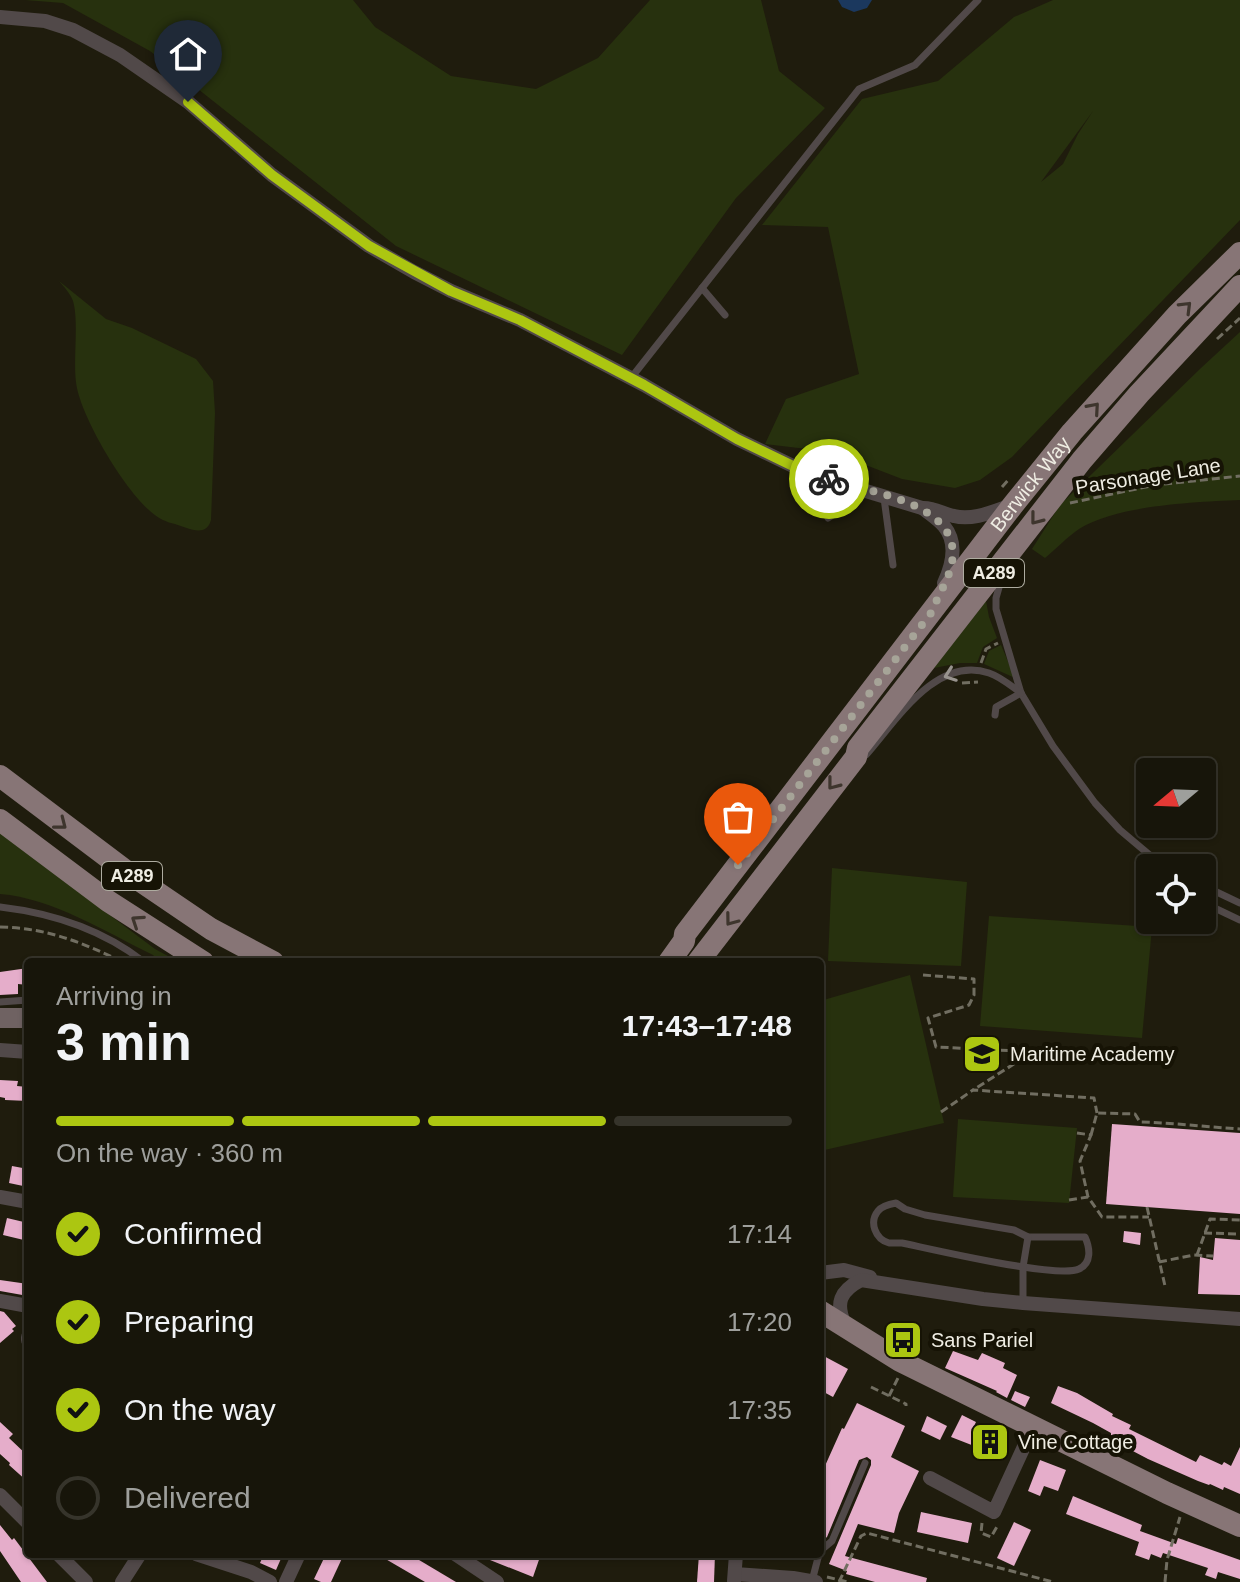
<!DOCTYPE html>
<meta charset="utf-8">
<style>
body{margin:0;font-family:Helvetica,sans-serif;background:#242218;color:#f1f3f6;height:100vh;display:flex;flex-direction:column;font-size:30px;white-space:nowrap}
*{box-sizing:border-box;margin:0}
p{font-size:26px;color:#9e9f9c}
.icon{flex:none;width:44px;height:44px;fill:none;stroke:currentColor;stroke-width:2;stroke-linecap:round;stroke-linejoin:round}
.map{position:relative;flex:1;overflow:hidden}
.details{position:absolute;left:24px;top:958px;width:800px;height:600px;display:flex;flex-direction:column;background:#17150a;border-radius:8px;box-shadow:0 2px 6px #0004,0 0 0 2px #36342b}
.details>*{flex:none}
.needle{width:52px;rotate:251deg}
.buttons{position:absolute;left:1136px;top:758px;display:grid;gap:16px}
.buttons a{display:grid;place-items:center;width:80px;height:80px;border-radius:8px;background:#17150a;box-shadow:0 2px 6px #0004,0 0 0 2px #36342b;font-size:40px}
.pin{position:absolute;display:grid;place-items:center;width:68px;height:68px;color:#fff;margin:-82px -34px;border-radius:50% 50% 50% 0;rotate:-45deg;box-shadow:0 0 8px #0007}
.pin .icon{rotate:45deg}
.courier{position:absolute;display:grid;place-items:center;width:80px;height:80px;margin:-40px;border:6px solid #acc611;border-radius:50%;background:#fff;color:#222;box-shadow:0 2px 10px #0007}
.head em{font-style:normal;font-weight:700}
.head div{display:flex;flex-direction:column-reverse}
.head{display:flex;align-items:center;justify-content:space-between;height:136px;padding:0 32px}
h1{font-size:52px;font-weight:700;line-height:60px}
.bar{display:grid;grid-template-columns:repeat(4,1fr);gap:12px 8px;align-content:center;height:96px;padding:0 32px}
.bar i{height:10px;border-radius:6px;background:#36342b}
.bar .current{background:#acc611}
.bar p{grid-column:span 4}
ol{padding:0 32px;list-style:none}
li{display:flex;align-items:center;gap:24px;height:88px}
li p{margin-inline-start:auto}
li .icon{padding:8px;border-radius:50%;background:#acc611;color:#111;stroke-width:4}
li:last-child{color:#9e9f9c}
li i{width:44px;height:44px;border:4px solid #36342b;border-radius:50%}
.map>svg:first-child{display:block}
</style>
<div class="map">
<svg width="1240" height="1582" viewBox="0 0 1240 1582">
<rect width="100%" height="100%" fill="#1f1c0d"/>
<!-- green -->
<g fill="#27310e" fill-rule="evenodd">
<polygon points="25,0 353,0 375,27 451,76 536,89 598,58 650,0 761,0 779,71 825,108 736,198 622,355 396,246 150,51 63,3"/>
<path d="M1053,0H1240V220L1012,457L980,480L955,488L902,479L832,452L765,444L786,399L859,374L828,227L762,225L862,99L938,81L1014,17ZM1093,111L1078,134L1063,164L1041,182Z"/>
<path d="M59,281L106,319L132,328L196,359L213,381L215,413L211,520C206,538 188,528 175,524C171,523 167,522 163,520C132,506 79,415 76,382C73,359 79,321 73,301C70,293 64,287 59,281Z"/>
<path d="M1240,332V500C1195,502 1117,505 1079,529C1067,537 1056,549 1045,558L1032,549L1060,505L1201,368Z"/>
<polygon points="986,601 989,617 997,638 983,647 977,663 960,663 934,668"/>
<polygon points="1001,645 1015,678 984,664 989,651"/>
<path d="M0,833L155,949L179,962H160L153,955C106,932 52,898 0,894Z"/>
<polygon points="832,868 967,882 961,966 828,961"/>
<polygon points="989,916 1152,927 1142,1038 980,1026"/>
<polygon points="910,975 944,1123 820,1151 820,1001"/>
<polygon points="958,1119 1077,1128 1069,1203 953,1197"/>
</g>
<!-- water -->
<polygon fill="#1b385e" points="838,0 872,0 867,8 854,12 842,7"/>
<!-- building -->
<g fill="#e5adca">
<polygon points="28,968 28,985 18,984 18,994 0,995 0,972"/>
<polygon points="0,1080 18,1081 17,1086 28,1087 28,1101 5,1100 5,1098 0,1097"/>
<polygon points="1112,1124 1240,1133 1240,1214 1106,1204"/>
<polygon points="12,1166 28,1169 28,1187 9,1183"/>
<polygon points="7,1218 28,1223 28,1241 3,1235"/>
<polygon points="1124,1231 1141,1233 1140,1245 1123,1242"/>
<polygon points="1215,1238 1240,1240 1240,1295 1198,1294 1200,1257 1213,1260"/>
<polygon points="0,1280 28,1284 28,1296 0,1291"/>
<polygon points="0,1311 4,1312 16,1326 12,1329 14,1331 0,1343"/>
<polygon points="953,1351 978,1360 982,1353 1005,1363 1003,1368 1017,1375 1007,1398 996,1392 997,1391 945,1368"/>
<polygon points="820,1354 848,1369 833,1397 820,1390"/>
<polygon points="1058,1386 1077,1393 1113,1414 1112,1416 1131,1425 1129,1429 1196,1462 1200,1455 1222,1465 1224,1462 1231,1466 1240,1447 1240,1494 1224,1487 1223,1490 1210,1484 1209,1485 1198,1481 1148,1459 1129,1449 1131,1444 1111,1435 1111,1433 1093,1423 1051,1403"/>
<polygon points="1015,1391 1030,1397 1025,1407 1011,1400"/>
<polygon points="857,1403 905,1426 891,1457 919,1471 899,1513 894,1533 858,1524 845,1556 927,1578 926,1582 875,1582 846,1574 847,1571 829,1564 871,1465 871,1460 867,1457 859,1460 827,1537 823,1540 820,1539 820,1477 842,1428 844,1429"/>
<polygon points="962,1415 976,1422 973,1428 1004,1438 1000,1450 988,1446 987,1451 951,1437"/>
<polygon points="927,1416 947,1426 940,1440 921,1431"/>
<polygon points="0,1422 13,1434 9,1438 28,1456 28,1482 9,1465 10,1463 0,1454"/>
<polygon points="1040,1460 1066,1470 1058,1491 1044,1486 1040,1496 1028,1491"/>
<polygon points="1073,1496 1142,1525 1140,1531 1176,1544 1178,1538 1240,1560 1240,1579 1218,1572 1216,1579 1205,1575 1208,1568 1163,1553 1161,1558 1151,1554 1149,1560 1135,1555 1139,1542 1066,1514"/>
<polygon points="921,1512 972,1523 968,1543 917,1532"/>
<polygon points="1014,1522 1031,1530 1014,1566 997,1558"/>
<polygon points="0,1525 12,1540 14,1538 47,1582 21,1582 0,1551"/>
<polygon points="264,1554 283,1554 276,1570 260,1563"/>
<polygon points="326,1554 344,1554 331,1582 321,1582 314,1579"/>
<polygon points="377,1554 409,1554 456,1582 425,1582"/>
<polygon points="475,1554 541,1554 533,1577"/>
<polygon points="699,1554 715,1554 714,1582 697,1582"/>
</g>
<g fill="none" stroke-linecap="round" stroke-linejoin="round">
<!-- path -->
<g stroke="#716e61" stroke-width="3" stroke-dasharray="8 4" stroke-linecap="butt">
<polyline points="1217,339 1240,318"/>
<polyline points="1002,487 1010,478"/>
<polyline points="1070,503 1155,485 1240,476"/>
<polyline points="981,663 986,649 998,643"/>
<polyline points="962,683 978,682"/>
<path d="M0,927C47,928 81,942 123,962"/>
<polyline points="923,975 974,979 974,995 969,1005 928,1018 936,1047 1018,1051 1023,1056 1017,1062 973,1090"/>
<polyline points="941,1112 973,1090 1094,1098 1097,1113"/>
<polyline points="1077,1133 1091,1135 1080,1161 1088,1197"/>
<path d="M1091,1135L1097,1113L1135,1114L1140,1122C1174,1123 1207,1127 1240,1129"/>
<polyline points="1069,1200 1088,1197 1102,1217 1149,1217"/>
<polyline points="1147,1207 1165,1286"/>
<polyline points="1204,1233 1240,1234"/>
<polyline points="1197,1255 1210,1219 1240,1220"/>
<polyline points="1159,1262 1194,1255 1213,1256"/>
<polyline points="871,1387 906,1404 906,1406"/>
<polyline points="889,1396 898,1378"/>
<polyline points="982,1523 981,1533 991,1537 998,1525"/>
<polyline points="827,1577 848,1582"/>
<polyline points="839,1582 861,1536 867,1533 1053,1582"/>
<polyline points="1165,1582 1167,1560 1180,1517"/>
</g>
<!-- lane -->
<g stroke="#514949" stroke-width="7">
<polyline points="702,288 725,315"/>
<polyline points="631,378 859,89 915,65 978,0"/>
<polyline points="884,498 893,565"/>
<polyline points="828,518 863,495 864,492"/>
<polyline points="1002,577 996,598 996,609 1021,693 1053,746 1095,803 1120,830 1165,868"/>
<polyline points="995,715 996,707 1021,693"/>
<path d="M861,756L866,755C896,721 936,655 989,673C1001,677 1011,686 1021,693"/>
<polyline points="755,805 769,816"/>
<polyline points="1202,885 1240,903"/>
<polyline points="1202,902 1240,920"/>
<path d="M0,907C51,913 103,930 144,962"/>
<polyline points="0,1002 28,1000"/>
<path d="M896,1203L905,1209L925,1215L1014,1230L1028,1237H1085C1090,1248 1092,1263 1079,1269C1057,1279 931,1249 902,1243C900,1243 891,1243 889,1243C875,1239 869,1222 878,1211C882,1206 890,1204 896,1203Z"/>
<polyline points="1023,1303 1023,1267 1028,1237"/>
<polyline points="820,1551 832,1541 865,1463"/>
<polyline points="812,1581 819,1554"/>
</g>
<!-- street -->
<g stroke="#514949" stroke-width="14">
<path d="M0,17L45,21L73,30L120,55L188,102L272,175L369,246L414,272L451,291L520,320L644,385L737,439L793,466L846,485L922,508C934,507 943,514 954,516C973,521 994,511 1012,505"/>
<path d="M924,509C930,514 939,520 944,526C958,543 952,566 944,583"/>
<polyline points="0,1050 28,1052"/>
<polyline points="0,1197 28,1202"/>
<polyline points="820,1273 844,1270 870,1277"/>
<polyline points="0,1301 28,1306"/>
<path d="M845,1325C835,1303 840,1291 861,1280L983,1299L1023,1303L1240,1319"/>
<polyline points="28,1337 28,1340"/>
<polyline points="930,1478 994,1512 1033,1427"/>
<polyline points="0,1495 28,1523"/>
<polyline points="58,1554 86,1582"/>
<polyline points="196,1554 251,1572 270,1582"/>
<polyline points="455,1554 497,1582"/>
<polyline points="735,1574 793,1578 816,1582"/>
<polyline points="734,1581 736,1554"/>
<polyline points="122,1582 140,1554"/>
<polyline points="286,1582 299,1554"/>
</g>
<!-- secondary -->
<polyline stroke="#6f6262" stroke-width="20" points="0,1018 28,1018"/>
<!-- primary -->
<g stroke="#877576" stroke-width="22">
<polyline points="0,776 130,874 211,929 273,962"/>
<polyline points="0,820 108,901 203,962"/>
<path id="s1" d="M669,962L684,941L685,934L1013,505L1072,432L1177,315L1240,253"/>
<polyline points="698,962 856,757 858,748 1082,460 1139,394 1240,286"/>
<polyline points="820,1311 900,1361 1167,1493 1240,1526"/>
</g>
</g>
<!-- one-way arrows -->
<defs><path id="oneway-chevron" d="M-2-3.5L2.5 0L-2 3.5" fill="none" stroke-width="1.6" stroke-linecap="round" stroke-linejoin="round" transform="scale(2)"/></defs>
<g stroke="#3e352d">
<use href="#oneway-chevron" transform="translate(1186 307) rotate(-45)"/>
<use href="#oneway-chevron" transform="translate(1094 408) rotate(-49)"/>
<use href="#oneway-chevron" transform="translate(1036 519) rotate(128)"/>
<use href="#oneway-chevron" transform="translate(833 784) rotate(128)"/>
<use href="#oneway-chevron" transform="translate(61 824) rotate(38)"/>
<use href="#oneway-chevron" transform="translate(731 920) rotate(127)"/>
<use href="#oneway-chevron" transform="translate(137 921) rotate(-146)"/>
</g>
<use stroke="#98938e" href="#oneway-chevron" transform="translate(950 675) rotate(160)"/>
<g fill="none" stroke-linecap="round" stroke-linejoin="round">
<!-- done -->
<path stroke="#a6a498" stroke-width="8" stroke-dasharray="0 14.4" d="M738,865L931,613C937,598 947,582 951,567C967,503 870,493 829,479"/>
<!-- route -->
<polyline stroke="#acc611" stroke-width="10" points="188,102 272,175 369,246 451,291 520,320 644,385 737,439 793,466 829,479"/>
</g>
<!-- icons -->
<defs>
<g id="school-square" transform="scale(2)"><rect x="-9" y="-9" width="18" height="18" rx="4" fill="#acc611" stroke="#161305"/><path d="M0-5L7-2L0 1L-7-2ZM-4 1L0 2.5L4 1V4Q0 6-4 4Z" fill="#111"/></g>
<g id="bus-square" transform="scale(2)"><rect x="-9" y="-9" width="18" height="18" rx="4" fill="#acc611" stroke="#161305"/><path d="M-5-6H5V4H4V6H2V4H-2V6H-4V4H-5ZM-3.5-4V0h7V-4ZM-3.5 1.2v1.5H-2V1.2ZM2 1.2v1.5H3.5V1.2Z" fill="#111"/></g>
<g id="building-square" transform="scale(2)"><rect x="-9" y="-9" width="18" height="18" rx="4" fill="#acc611" stroke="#161305"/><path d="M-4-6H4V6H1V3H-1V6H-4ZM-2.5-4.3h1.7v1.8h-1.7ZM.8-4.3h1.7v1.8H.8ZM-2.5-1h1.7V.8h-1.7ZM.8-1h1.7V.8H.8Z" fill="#111"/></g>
</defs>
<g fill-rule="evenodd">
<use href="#school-square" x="982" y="1054"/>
<use href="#bus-square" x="903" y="1340"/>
<use href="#building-square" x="990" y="1442"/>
</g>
<g text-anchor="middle" stroke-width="8" stroke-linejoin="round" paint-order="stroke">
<!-- shield labels -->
<g fill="#161305" stroke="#aeaca0" stroke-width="2">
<rect x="964" y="559" width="60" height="28" rx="6"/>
<rect x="102" y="862" width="60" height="28" rx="6"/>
</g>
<g font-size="18" font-weight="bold" fill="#efede3">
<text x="994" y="579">A289</text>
<text x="132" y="882">A289</text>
</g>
<!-- street labels -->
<g font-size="20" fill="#efede3" stroke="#161305">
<text transform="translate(1148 476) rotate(-9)" y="7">Parsonage Lane</text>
<text dy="7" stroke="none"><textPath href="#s1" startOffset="600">Berwick Way</textPath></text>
</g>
<!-- poi labels -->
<g font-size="20" fill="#efede3" stroke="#161305" text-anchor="start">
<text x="1010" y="1061">Maritime Academy</text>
<text x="931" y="1347">Sans Pariel</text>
<text x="1018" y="1449">Vine Cottage</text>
</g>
</g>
</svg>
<div class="buttons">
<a><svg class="needle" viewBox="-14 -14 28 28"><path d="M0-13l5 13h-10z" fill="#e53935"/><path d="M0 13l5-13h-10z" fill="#9e9f9c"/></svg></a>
<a><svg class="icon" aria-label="locate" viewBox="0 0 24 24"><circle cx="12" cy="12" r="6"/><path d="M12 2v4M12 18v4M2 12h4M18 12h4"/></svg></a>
</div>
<div class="pin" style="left:738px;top:865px;background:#ea580c"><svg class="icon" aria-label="bag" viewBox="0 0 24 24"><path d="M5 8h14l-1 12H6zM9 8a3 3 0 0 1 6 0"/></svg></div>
<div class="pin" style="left:188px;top:102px;background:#1f2937"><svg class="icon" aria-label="home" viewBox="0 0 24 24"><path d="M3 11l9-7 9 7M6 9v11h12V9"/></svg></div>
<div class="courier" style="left:829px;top:479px"><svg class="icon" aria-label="bike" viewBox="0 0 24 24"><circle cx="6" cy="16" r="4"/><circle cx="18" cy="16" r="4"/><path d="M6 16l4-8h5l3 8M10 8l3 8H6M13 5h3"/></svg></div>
<section class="details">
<div class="head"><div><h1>3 min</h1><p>Arriving in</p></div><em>17:43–17:48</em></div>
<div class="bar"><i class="current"></i><i class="current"></i><i class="current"></i><i></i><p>On the way · 360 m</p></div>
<ol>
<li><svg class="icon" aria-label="check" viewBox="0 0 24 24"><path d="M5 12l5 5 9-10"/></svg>Confirmed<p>17:14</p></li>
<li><svg class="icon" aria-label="check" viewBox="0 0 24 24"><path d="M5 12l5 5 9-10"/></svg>Preparing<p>17:20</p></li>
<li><svg class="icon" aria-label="check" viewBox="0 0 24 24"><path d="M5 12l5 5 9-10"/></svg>On the way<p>17:35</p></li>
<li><i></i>Delivered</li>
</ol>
</section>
</div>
